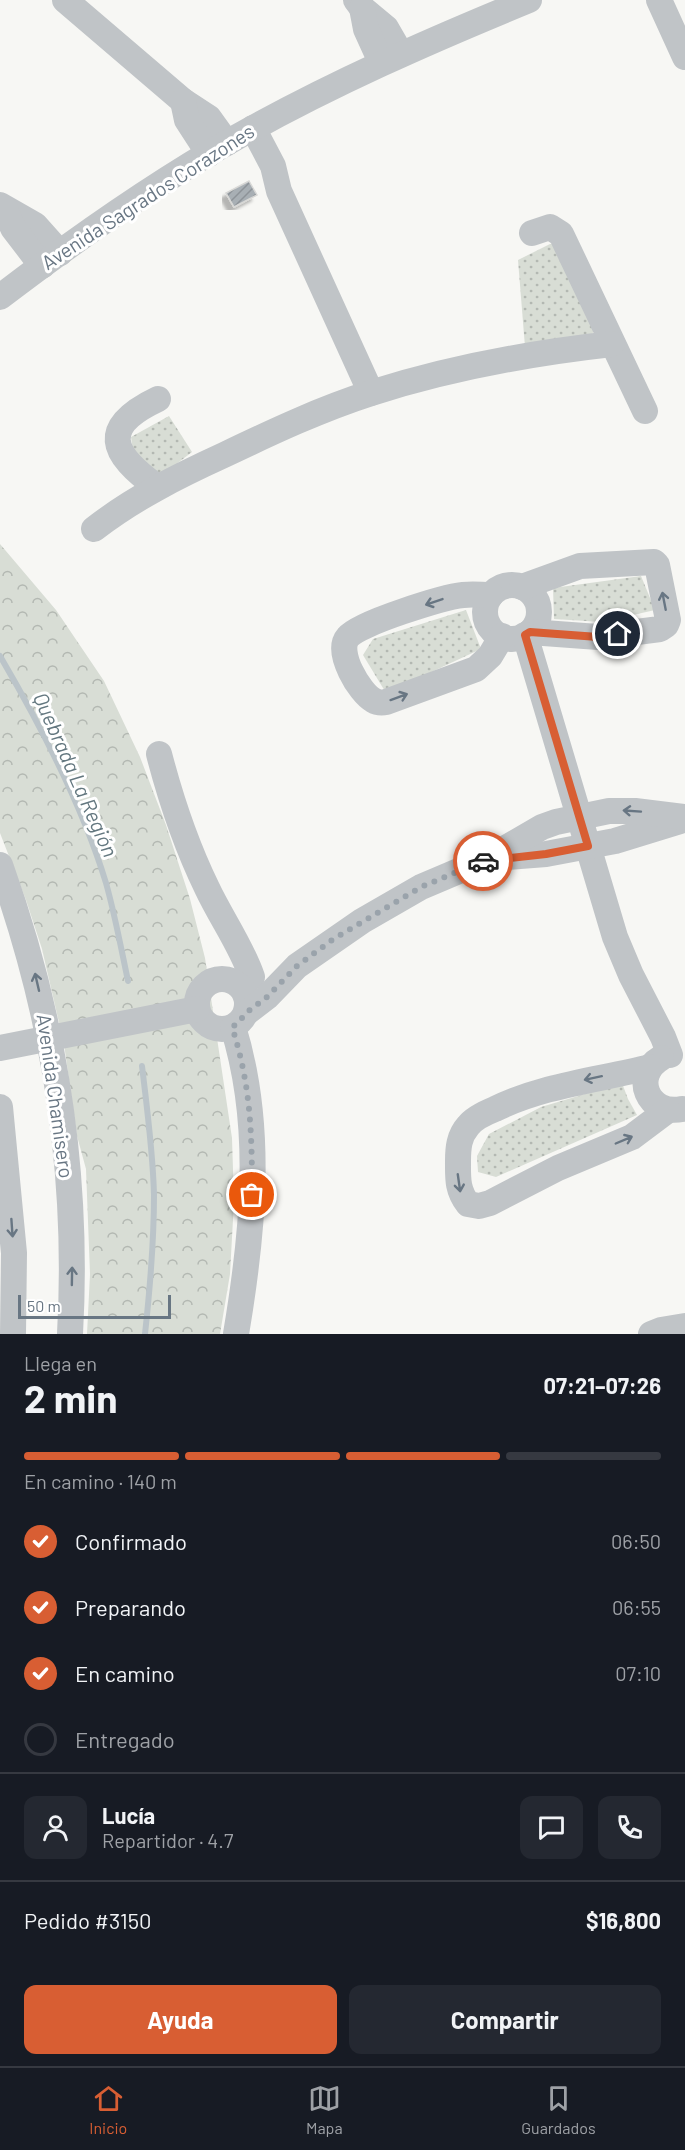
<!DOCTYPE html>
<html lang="es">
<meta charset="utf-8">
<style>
body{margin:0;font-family:Barlow,sans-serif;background:#242831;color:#f1f3f6;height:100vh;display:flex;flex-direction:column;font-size:22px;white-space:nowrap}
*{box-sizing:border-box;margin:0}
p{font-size:20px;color:#9ea1a6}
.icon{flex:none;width:33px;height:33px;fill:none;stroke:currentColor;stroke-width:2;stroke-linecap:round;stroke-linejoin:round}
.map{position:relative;height:1334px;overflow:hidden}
.panel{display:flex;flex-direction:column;background:#171b24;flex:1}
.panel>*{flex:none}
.scale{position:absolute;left:18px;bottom:15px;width:153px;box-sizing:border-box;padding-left:6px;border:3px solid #687683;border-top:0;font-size:16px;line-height:21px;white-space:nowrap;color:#687683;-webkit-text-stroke:4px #fff;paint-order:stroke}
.pin{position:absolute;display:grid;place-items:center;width:51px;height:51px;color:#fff;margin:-26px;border:3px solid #fff;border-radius:50%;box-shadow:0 2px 6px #0007}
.courier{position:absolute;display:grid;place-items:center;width:60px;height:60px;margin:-30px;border:4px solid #d85e33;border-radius:50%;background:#fff;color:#222;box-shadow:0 2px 8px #0007}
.overview em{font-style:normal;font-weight:700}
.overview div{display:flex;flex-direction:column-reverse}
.overview{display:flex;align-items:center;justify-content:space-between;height:102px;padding:0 24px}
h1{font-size:39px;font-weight:700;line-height:45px}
.bar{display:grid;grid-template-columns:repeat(4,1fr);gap:9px 6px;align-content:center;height:72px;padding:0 24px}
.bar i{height:8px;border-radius:4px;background:#363941}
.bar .active{background:#d85e33}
.bar p{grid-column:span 4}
.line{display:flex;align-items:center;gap:15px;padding:0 24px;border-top:2px solid #363941}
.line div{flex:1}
.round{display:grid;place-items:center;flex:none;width:63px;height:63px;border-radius:12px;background:#242831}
ol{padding:0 24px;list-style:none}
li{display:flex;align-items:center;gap:18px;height:66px}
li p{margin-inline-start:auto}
li .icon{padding:6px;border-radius:50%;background:#d85e33;color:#fff;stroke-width:4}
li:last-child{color:#9ea1a6}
li i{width:33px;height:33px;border:3px solid #363941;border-radius:50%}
.primary-button{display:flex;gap:12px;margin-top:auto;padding:12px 24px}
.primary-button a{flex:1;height:69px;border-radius:12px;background:#d85e33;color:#fff;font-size:24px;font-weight:700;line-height:69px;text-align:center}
.primary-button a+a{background:#242831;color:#f1f3f6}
.tabs{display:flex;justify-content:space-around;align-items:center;height:84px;border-top:2px solid #363941;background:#171b24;font-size:16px;color:#9ea1a6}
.tabs a{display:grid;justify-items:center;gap:3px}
.tabs .active{color:#d85e33}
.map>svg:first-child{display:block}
</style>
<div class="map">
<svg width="685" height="1334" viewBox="0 0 685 1334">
<defs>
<pattern id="grass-dots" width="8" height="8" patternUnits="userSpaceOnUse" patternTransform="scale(1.5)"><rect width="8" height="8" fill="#d8ddd5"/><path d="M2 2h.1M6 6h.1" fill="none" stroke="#b3b8b2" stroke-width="1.8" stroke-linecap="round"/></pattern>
<pattern id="park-crowns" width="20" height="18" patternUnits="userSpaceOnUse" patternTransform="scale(1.5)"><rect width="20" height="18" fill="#d8ddd5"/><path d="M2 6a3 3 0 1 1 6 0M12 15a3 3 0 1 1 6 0" fill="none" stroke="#b3b8b2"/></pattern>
<pattern id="building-hatch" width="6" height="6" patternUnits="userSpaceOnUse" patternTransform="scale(1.5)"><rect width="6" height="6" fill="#a8afb4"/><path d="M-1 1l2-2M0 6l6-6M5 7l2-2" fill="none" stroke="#8d9398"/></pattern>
<filter id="shadow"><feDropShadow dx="-5.5" dy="5.5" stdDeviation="1.5" flood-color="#0004"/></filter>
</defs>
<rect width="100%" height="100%" fill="#f7f7f4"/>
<!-- grass -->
<g fill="url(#grass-dots)">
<polygon points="550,244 552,244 594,331 592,334 525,347 518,260"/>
<polygon points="169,416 192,452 162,475 134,457 131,437"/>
<polygon points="641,576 655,610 602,622 554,619 553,588"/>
<polygon points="466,610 481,649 386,693 363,655 373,639"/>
<polygon points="622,1083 628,1099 637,1115 496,1177 478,1172 477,1156 489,1134 541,1107"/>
</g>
<!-- park -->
<polygon fill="url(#park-crowns)" points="0,544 56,610 104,681 140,757 166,825 190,899 205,958 232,1138 234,1201 230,1274 220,1334 87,1334 90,1274 86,1169 77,1136 64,1044 42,949 26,900 0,833"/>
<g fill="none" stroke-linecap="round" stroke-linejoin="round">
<!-- stream -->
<g stroke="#bbc4c9" stroke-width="6">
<path d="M0,656C41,726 82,804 106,883C115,915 121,948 128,981"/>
<path d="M142,1066C147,1108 153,1152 154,1195C154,1242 150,1288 145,1334"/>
</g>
</g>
<!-- building -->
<polygon fill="url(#building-hatch)" stroke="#d8d8d6" stroke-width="1.5" filter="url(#shadow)" points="249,181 257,195 234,207 226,193"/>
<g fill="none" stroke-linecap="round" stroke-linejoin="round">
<!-- minor -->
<g stroke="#c0c4c7" stroke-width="26">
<polyline points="65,0 183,101 209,118 227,143"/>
<polyline points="356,0 362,8 386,28 401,54"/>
<polyline points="659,0 685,57"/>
<polyline points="362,8 366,29 381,62"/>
<polyline points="183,101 187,120 209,154"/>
<polyline points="253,128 273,166 279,191 371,393"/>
<polyline points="0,205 35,225 60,253"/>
<polyline points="5,209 13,228 42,266"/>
<polyline points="532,233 550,227 561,234 645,411"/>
<path d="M0,297C76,239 154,184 237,137C331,84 429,41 529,0"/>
<path d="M157,487C110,453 99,427 158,399"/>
<path d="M94,529C134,498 178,476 224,455C272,432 321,409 371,393C449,368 531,353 612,344"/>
<circle cx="512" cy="612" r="27"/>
<polyline points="522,587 580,566 654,562 657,565 668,620 666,625 660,629 598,637 530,632"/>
<path d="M491,595C482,595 472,594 463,595C444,597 359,623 348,637C335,652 360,693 373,700C378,703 381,703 386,702L476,669L490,656L502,636"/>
<polyline points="525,635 615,937 631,975 663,1037 670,1055"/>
<path d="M159,754C171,800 186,845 207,888C221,918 241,945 252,977"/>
<polyline points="496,858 546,854 615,841 680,821"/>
<path d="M0,865C54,1015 79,1174 70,1334"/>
<circle cx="222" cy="1004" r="25"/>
<polyline points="246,1013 267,997 297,966 362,921 421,887 487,859 542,827 556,822 609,811 635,811 685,817"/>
<path d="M233,1027C264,1126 253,1233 236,1334"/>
<polyline points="0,1048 197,1009"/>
<path d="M661,1058C631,1076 648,1116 682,1109"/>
<path d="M650,1067C598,1080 544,1085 495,1109C485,1113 474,1118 468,1126C459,1136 458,1148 458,1161C458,1178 457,1190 468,1204L479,1206L490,1203L558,1168L632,1137L668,1110"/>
<polyline points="0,1107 14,1253 13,1334"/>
<polyline points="651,1334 661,1330 685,1326"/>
</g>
</g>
<!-- one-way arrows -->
<defs><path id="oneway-shaft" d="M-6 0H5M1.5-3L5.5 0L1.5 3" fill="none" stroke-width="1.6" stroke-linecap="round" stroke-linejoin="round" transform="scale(1.5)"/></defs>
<g stroke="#687683">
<use href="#oneway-shaft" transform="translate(664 601) rotate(-101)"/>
<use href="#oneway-shaft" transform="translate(434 602) rotate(161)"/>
<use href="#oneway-shaft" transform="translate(399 697) rotate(-20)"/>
<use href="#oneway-shaft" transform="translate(632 811) rotate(-176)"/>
<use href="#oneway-shaft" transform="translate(37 982) rotate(-103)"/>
<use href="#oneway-shaft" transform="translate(593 1078) rotate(168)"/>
<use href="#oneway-shaft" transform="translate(624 1140) rotate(-23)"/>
<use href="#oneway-shaft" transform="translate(459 1183) rotate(82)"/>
<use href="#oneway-shaft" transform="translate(12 1228) rotate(86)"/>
<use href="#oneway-shaft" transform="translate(72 1276) rotate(-89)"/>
</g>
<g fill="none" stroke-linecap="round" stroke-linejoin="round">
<!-- done -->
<path stroke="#9aa3ab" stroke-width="6" stroke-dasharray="0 10.8" d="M252,1195C252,1134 251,1086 232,1027L238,1023L246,1013L267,997L297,966L332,940L421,887L483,861"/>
<!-- route -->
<polyline stroke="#d85e33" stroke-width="8" points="483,861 546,854 588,846 525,635 530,632 598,637 618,634"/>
</g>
<g text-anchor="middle" stroke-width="6" stroke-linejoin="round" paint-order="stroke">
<!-- street labels -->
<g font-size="20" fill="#687683" stroke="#fff">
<text transform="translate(148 197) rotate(-33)" y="7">Avenida Sagrados Corazones</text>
<text transform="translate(55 1096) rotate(82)" y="7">Avenida Chamisero</text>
</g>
<!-- water labels -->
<g font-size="21" font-style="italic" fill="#63777f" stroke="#fff">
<text transform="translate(75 775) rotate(66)" y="7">Quebrada La Región</text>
</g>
</g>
</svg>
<div class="scale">50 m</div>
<div class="pin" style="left:252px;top:1195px;background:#ea580c"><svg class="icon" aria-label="bag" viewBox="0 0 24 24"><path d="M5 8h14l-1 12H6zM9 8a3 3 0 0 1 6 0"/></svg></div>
<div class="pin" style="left:618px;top:634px;background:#1f2937"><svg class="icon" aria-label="home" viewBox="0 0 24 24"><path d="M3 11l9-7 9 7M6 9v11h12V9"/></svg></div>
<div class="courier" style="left:483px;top:861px"><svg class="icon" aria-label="car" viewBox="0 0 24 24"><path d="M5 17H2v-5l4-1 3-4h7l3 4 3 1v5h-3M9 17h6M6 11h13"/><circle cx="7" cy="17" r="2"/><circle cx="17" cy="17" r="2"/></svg></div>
</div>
<section class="panel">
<div class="overview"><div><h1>2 min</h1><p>Llega en</p></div><em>07:21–07:26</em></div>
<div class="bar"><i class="active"></i><i class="active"></i><i class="active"></i><i></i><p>En camino · 140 m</p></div>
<ol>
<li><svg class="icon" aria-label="check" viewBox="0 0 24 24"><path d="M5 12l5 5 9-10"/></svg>Confirmado<p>06:50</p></li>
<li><svg class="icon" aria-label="check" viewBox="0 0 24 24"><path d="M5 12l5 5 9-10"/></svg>Preparando<p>06:55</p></li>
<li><svg class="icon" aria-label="check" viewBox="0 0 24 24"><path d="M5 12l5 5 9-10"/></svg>En camino<p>07:10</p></li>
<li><i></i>Entregado</li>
</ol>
<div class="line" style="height:108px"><a class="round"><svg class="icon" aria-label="person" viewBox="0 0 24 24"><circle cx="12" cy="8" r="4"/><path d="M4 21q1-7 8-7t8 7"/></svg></a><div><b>Lucía</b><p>Repartidor · 4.7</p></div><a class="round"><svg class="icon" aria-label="chat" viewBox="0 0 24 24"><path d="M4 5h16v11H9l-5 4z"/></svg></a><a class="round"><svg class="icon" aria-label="phone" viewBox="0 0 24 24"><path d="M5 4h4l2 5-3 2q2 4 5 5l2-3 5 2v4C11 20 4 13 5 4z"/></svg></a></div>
<div class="line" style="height:78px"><div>Pedido #3150</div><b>$16,800</b></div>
<div class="primary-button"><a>Ayuda</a><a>Compartir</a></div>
</section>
<nav class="tabs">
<a class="active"><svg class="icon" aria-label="home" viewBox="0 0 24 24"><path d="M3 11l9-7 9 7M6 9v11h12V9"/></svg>Inicio</a>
<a><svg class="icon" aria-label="map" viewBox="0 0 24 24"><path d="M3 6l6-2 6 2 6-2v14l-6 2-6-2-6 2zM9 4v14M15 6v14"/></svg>Mapa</a>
<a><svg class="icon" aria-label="saved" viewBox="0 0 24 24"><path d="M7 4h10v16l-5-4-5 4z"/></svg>Guardados</a>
</nav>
